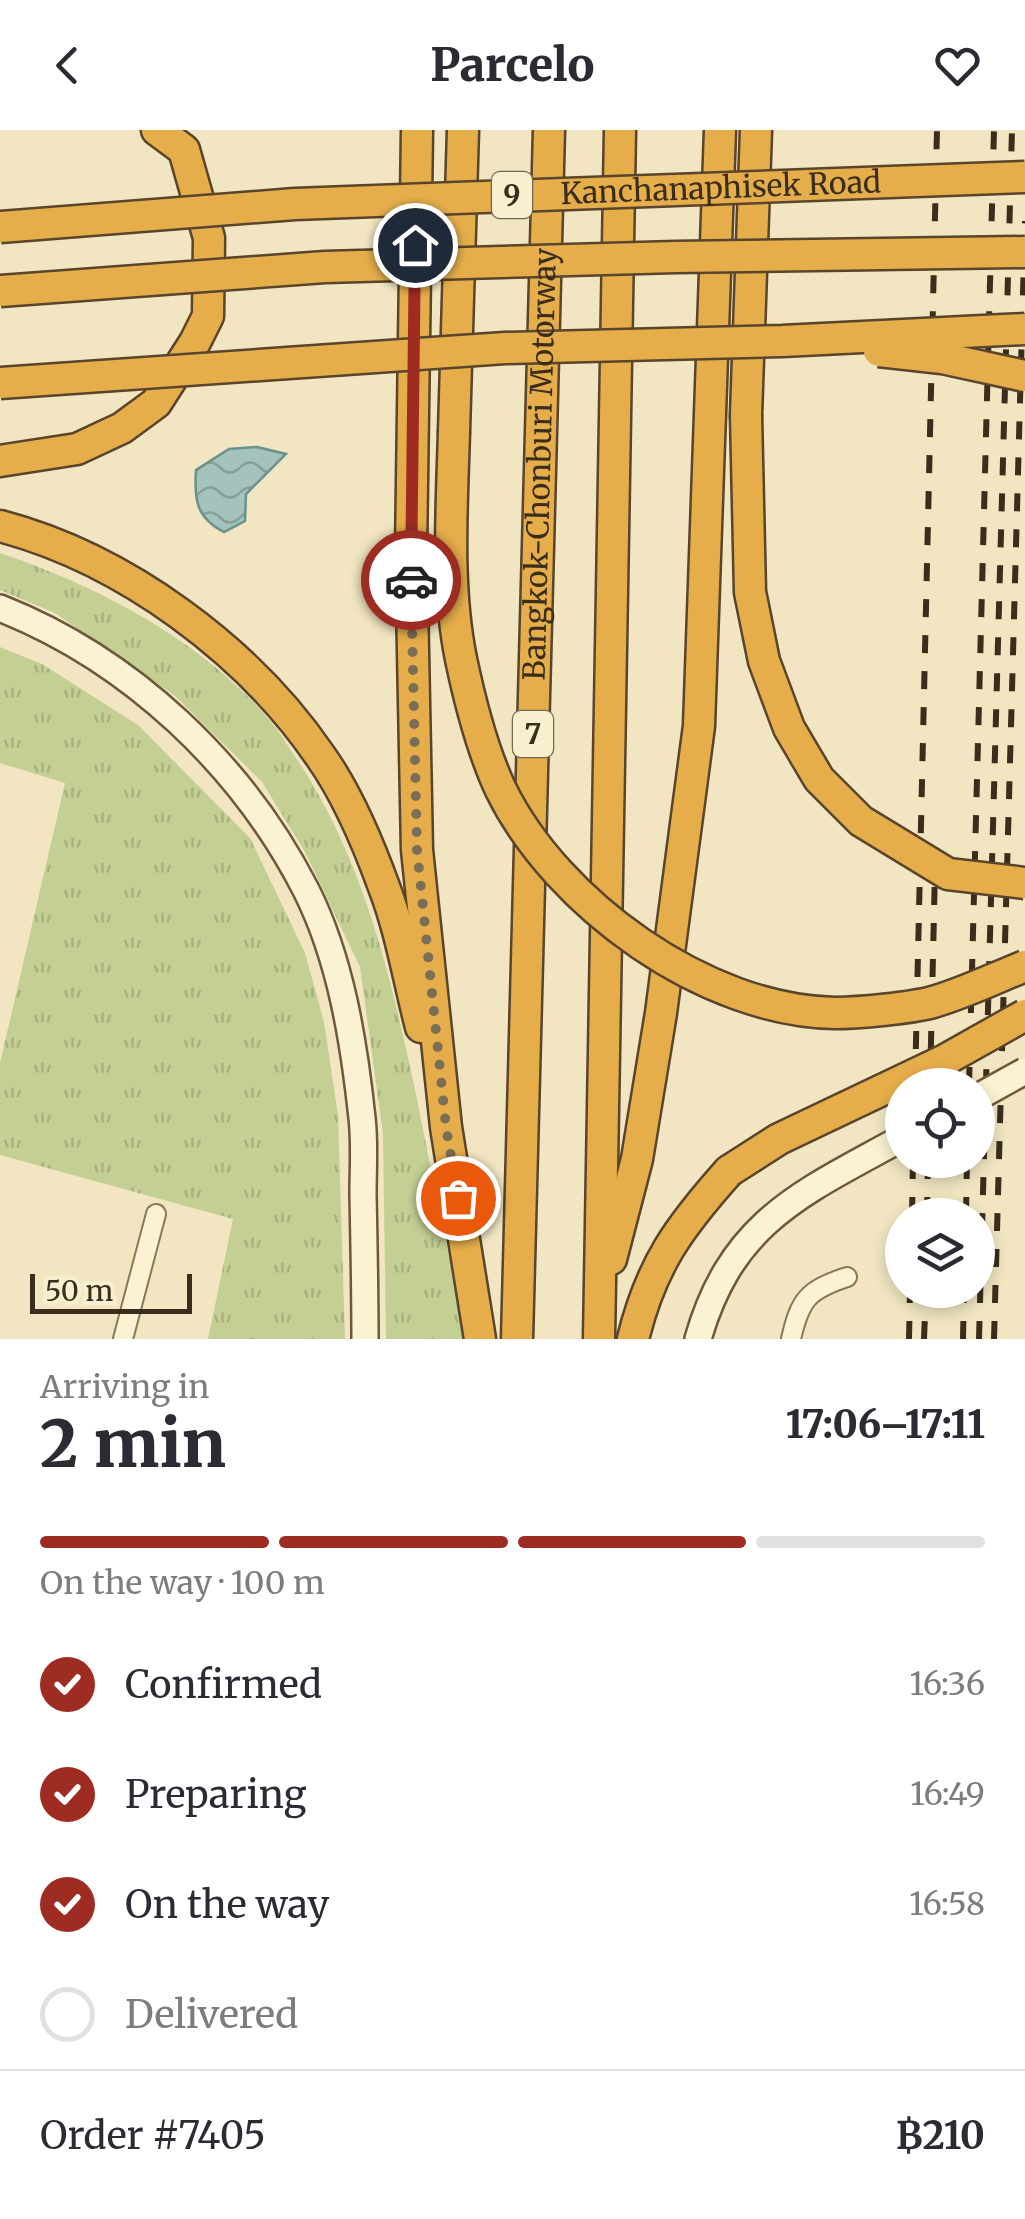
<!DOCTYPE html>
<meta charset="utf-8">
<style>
body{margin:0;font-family:Merriweather,serif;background:#f2f2f3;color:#2b2b33;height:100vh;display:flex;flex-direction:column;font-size:38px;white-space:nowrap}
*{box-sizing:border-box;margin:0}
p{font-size:32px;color:#7c7c81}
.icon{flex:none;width:55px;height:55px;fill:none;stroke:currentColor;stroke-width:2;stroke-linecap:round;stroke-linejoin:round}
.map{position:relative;height:1209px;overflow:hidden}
.sheet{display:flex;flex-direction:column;background:#fff;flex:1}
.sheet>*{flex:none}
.controls{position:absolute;left:885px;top:938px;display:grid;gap:20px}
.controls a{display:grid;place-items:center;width:110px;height:110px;border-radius:50%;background:#fff;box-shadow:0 5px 15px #0003;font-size:50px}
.scale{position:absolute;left:30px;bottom:25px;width:162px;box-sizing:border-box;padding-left:10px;border:5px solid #3a2d1c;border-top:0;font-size:28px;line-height:35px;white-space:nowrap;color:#3a2d1c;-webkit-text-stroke:8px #f8efd1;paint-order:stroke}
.pin{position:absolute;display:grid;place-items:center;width:85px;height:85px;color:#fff;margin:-42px;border:5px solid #fff;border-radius:50%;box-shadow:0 2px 10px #0007}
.courier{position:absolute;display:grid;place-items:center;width:100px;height:100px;margin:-50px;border:8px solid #9e2c23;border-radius:50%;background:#fff;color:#222;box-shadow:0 2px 12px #0007}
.head em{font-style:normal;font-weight:800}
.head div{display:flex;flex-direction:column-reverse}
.head{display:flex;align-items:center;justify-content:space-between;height:170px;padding:0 40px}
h1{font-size:65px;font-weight:800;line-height:75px}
.bar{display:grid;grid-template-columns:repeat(4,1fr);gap:15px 10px;align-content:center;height:120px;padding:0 40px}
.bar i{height:12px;border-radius:8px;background:#e1e1e2}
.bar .on{background:#9e2c23}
.bar p{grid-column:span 4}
.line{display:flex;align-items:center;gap:25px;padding:0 40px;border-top:2px solid #e1e1e2}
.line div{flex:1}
ol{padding:0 40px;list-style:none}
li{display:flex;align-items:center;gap:30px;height:110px}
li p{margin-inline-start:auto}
li .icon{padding:10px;border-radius:50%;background:#9e2c23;color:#fff;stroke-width:4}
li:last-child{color:#7c7c81}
li i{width:55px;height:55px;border:5px solid #e1e1e2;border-radius:50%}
header{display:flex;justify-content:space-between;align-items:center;height:130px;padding:0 40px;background:#fff;font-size:45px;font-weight:800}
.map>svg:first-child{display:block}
</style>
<header><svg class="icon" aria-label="back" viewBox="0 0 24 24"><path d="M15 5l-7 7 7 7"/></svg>Parcelo<svg class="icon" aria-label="heart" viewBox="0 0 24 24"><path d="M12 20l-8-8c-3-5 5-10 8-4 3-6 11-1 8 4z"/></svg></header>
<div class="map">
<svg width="1025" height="1209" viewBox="0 0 1025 1209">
<defs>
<pattern id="grass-tufts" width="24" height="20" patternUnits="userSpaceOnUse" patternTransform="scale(2.5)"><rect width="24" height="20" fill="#c4cf94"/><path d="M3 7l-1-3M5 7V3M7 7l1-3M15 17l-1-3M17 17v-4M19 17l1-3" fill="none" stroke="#a9b27f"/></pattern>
<pattern id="water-waves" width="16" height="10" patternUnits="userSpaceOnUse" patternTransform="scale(2.5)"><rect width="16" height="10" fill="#a4c3bc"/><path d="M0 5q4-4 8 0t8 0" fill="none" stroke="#879f98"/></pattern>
</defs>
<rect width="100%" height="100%" fill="#f1e6c1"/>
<!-- grass -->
<g fill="url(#grass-tufts)">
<path d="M0,423C98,456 199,509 268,588C278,599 286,613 294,625C366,731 393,855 419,979C434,1056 450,1132 466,1209H386L383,1004L360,837L305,722L262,652L174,565L55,483L0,460Z"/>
<polygon points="0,517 42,534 138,595 250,708 305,823 324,892 338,985 345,1209 208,1209 233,1089 0,1025 0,933 65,653 0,633"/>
</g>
<!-- water -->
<path fill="url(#water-waves)" stroke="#6a918b" stroke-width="2.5" d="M257,317L286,324L246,364L245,391L224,402C196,388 194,369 196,340L229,319Z"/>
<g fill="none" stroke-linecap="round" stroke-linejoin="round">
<!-- minor casing -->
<g stroke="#8b7757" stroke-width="22">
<g id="minor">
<polyline points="123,1209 156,1084"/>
<path d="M791,1209C800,1169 808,1160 847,1147"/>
</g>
</g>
<!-- secondary casing -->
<g stroke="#6d583a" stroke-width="30">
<g id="secondary">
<path d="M0,478C131,530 242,635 306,760C341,829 354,913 362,988C365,1013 363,1039 363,1064C364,1113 365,1161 365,1209"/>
<path d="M698,1209C732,1090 803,1063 902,1008"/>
</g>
</g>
<!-- motorway casing -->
<g stroke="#59442c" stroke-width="35">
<g id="motorway">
<polyline points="417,0 411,422 417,720 446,997 480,1209"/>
<polyline points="746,285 756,0"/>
<polyline points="454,301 463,0"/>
<polyline points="0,331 77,319 122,298 156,273 195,212 208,186 209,108 184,20 157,0"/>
<path d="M0,396C125,429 249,521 321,627C348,665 368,713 384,757C401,801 409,851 421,897"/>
<polyline points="611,1129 637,1029 661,883 699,596 720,0"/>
<path id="s1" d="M517,1209L549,0"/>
<polyline points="599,1209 620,0"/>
<path d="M633,1209C651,1135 679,1097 729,1041"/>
</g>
</g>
<!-- minor -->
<use href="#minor" stroke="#fbf2d4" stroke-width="18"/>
<!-- secondary -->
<use href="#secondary" stroke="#fbf2d4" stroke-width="25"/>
<!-- motorway -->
<use href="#motorway" stroke="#e6ae4b" stroke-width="30"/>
<!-- rail -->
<g stroke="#3a2d1c" stroke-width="6" stroke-dasharray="18 18" stroke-linecap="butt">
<polyline points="915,955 937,0"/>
<polyline points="930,955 935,740"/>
<polyline points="969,955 994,0"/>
<polyline points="912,1085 913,1030"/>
<polyline points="927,1085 928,1030"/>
<polyline points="966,1085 967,1030"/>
<polyline points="909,1209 910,1160"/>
<polyline points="924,1209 926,1160"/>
<polyline points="963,1209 964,1160"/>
<polyline points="979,1209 1012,0"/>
<polyline points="994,1209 1025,91"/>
</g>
<!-- secondary-bridge casing -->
<g stroke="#6d583a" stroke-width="30" stroke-linecap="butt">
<polyline id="secondary-bridge" points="978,967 1025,941"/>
</g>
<!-- motorway-bridge casing -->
<g stroke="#59442c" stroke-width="35" stroke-linecap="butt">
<g id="motorway-bridge">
<path id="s2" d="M0,97L295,74L1025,47"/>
<polyline points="0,161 325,137 676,127 1025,122"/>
<polyline points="879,221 942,228 1025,246"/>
<polyline points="0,253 505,218 782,211 1025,199"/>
<polyline points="746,285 750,462 764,531 789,598 819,649 861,691 948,744 1025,753"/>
<path d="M454,301C452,376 446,455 461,529C470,572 482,620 501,660C557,774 705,881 835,883C858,883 911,878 933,872C964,863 995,848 1025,836"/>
<polyline points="729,1041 779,1009 945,930 1025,885"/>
</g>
</g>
<!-- secondary-bridge -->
<use href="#secondary-bridge" stroke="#fbf2d4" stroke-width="25"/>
<!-- motorway-bridge -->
<use href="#motorway-bridge" stroke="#e6ae4b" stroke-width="30"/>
</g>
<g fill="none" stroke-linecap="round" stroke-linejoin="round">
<!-- done -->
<polyline stroke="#7a6e56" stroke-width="10" stroke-dasharray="0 18" points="411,450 417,720 446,997 458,1068"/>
<!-- route -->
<polyline stroke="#9e2c23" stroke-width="12" points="411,450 415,115"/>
</g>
<g text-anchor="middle" stroke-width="8" stroke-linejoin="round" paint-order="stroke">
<!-- shield labels -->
<g fill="#f8efd1" stroke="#736752" stroke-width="2.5">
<rect x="492" y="42" width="40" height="46" rx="8"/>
<rect x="513" y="581" width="40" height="46" rx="8"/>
</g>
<g font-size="28" font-weight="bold" fill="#3a2d1c">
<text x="512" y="75">9</text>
<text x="533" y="614">7</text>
</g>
<!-- street labels -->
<g font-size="30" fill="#3a2d1c" stroke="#f8efd1">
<text dy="10" stroke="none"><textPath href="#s2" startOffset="722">Kanchanaphisek Road</textPath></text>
<text dy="10" stroke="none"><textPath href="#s1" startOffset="875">Bangkok-Chonburi Motorway</textPath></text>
</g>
</g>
</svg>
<div class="controls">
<a><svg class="icon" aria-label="locate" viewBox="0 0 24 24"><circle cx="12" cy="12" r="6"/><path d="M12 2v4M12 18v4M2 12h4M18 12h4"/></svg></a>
<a><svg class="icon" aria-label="layers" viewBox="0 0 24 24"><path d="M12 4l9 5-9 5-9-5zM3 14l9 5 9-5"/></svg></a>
</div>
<div class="scale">50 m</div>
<div class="pin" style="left:458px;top:1068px;background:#ea580c"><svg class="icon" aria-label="bag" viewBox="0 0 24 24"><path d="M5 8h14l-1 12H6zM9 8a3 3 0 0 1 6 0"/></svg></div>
<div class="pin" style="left:415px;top:115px;background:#1f2937"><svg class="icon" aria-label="home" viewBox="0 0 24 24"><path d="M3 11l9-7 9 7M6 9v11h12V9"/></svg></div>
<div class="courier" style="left:411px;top:450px"><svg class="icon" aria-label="car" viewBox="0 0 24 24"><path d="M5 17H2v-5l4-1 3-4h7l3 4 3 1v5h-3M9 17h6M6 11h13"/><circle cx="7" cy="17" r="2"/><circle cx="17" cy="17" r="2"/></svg></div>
</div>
<section class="sheet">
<div class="head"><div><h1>2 min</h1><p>Arriving in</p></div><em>17:06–17:11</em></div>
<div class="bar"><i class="on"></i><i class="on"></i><i class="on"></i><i></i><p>On the way · 100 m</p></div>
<ol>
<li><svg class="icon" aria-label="check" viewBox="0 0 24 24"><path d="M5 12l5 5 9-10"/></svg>Confirmed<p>16:36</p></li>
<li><svg class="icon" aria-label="check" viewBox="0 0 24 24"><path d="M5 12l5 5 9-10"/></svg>Preparing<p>16:49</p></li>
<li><svg class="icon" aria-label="check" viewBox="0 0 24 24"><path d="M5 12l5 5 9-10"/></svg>On the way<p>16:58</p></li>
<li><i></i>Delivered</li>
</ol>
<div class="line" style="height:130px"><div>Order #7405</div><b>฿210</b></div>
</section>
